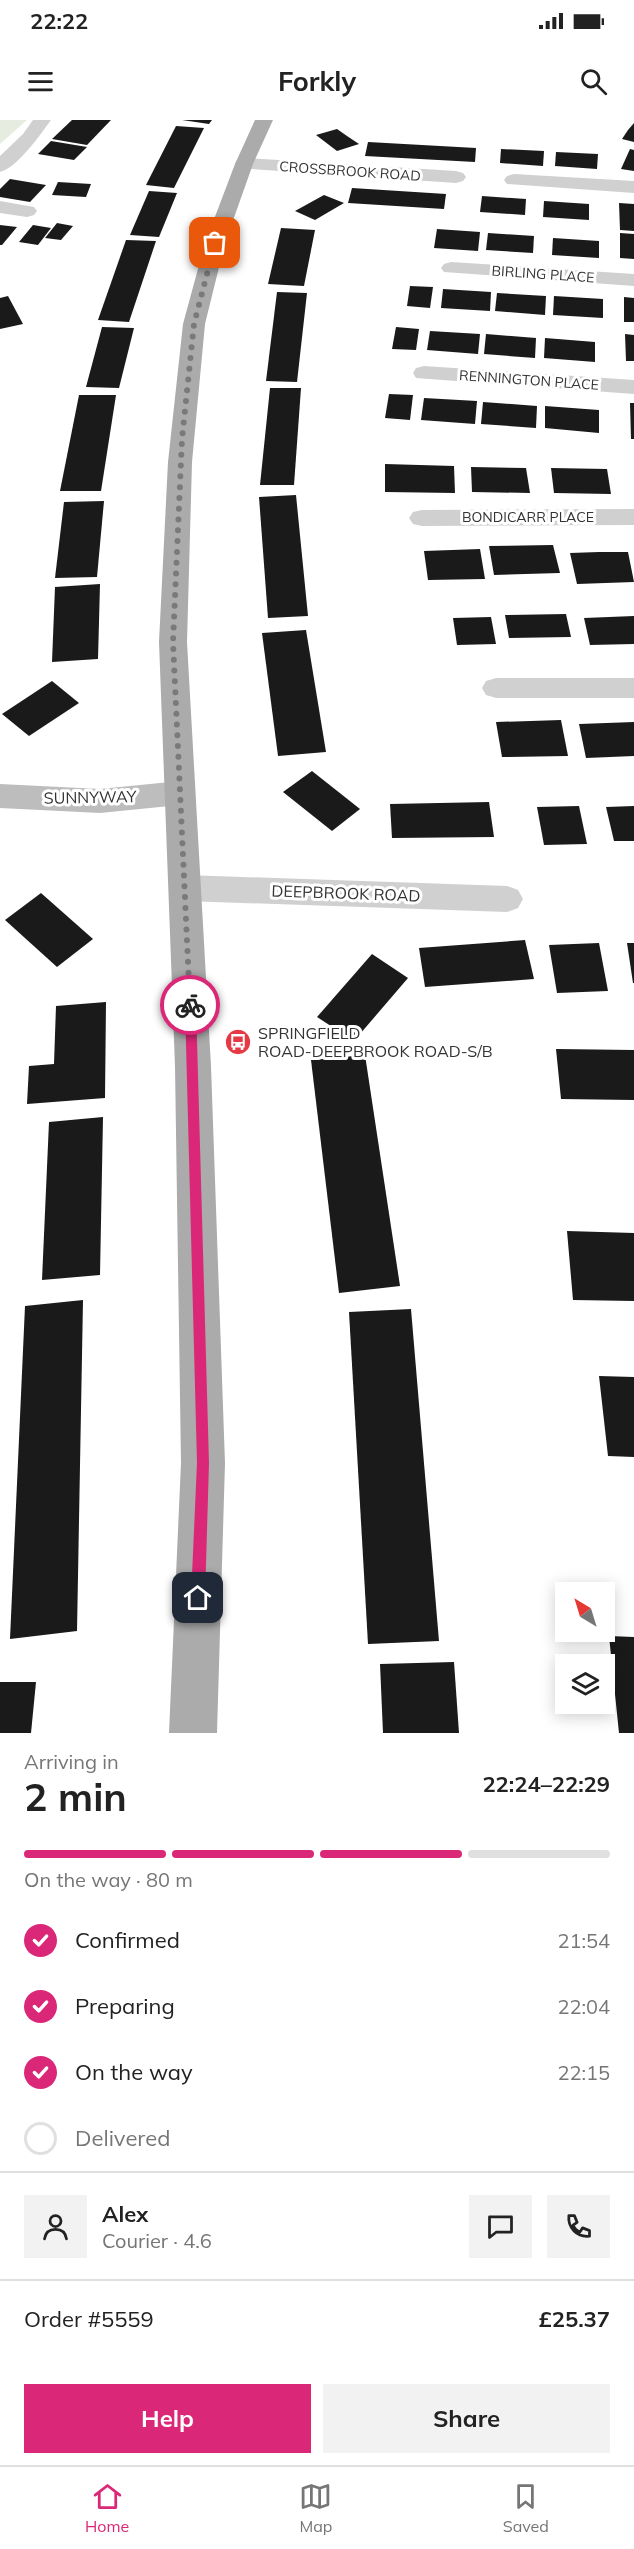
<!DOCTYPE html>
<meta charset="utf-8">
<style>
body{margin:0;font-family:Mulish,sans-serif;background:#f2f2f2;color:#222;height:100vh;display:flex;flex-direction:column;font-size:22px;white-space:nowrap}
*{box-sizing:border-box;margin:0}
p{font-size:20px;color:#767676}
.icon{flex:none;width:33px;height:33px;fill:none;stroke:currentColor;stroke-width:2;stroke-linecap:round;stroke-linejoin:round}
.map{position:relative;height:1613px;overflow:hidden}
.sheet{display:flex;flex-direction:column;background:#fff;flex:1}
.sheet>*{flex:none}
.needle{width:39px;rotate:322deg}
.buttons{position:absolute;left:555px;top:1462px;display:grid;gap:12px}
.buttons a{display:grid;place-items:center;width:60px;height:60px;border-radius:0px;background:#fff;box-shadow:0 3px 15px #0003;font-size:30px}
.pin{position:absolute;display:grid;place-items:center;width:51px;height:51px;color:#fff;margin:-26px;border-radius:12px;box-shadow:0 3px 9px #0006}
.courier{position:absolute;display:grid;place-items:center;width:60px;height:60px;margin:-30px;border:4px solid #db2777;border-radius:50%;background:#fff;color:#222;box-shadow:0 2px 8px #0007}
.head em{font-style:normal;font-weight:700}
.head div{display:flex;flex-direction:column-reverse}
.head{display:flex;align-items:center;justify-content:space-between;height:102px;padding:0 24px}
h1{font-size:39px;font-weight:700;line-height:45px}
.bar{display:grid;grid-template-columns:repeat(4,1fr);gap:9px 6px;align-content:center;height:72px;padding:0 24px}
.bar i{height:8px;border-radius:4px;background:#e0e0e0}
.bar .active{background:#db2777}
.bar p{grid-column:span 4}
.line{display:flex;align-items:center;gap:15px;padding:0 24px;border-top:2px solid #e0e0e0}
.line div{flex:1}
.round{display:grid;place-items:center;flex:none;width:63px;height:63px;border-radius:0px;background:#f2f2f2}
ol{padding:0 24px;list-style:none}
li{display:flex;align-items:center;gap:18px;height:66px}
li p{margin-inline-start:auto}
li .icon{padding:6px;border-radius:50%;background:#db2777;color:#fff;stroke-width:4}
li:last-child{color:#767676}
li i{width:33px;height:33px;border:3px solid #e0e0e0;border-radius:50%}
.button{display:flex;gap:12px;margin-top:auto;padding:12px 24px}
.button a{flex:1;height:69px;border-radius:0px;background:#db2777;color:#fff;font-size:24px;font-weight:700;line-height:69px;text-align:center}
.button a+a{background:#f2f2f2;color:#222}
.status{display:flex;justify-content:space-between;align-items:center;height:42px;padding:0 30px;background:#fff;direction:ltr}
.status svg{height:16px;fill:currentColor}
header{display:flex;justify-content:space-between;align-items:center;height:78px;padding:0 24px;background:#fff;font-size:27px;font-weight:700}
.dock{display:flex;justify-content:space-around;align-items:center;height:84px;border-top:2px solid #e0e0e0;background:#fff;font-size:16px;color:#767676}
.dock a{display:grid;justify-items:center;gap:3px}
.dock .active{color:#db2777}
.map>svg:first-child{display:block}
</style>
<div class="status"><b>22:22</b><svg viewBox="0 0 49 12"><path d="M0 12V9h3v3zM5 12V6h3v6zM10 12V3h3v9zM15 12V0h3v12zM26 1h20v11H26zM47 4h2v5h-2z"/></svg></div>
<header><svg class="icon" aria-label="menu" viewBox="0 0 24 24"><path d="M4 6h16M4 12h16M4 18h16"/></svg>Forkly<svg class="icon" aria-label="search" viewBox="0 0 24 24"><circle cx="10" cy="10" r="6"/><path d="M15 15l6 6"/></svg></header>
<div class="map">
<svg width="634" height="1613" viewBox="0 0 634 1613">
<rect width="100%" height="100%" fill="#fff"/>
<!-- green -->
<polygon fill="#e6ecdf" points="0,0 27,0 0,24"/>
<!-- building -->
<g fill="#1a1a1a">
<polygon points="72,0 111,0 87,25 52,19"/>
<polygon points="182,0 212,0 209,4"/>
<polygon points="634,3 634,22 622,19 628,10"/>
<polygon points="176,6 204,8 174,68 146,65"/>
<polygon points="337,9 347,16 359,24 337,31 316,15"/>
<polygon points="51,21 87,27 74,40 38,34"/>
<polygon points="368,22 476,28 475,42 365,36"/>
<polygon points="501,29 544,31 543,46 500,43"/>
<polygon points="630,29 634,30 634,51 621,49"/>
<polygon points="556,32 598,34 597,49 555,46"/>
<polygon points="10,59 46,65 30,82 0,77 0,69"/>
<polygon points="58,62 91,64 86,77 52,75"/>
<polygon points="352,68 446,74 444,89 348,83"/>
<polygon points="149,71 177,73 159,117 130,115"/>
<polygon points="324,75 344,83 315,100 295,91"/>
<polygon points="482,76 526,79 525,95 480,92"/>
<polygon points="544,81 589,84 589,100 543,97"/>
<polygon points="619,83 634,84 634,111 620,110"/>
<polygon points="57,103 73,106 61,120 45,118"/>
<polygon points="0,105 17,107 2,125 0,125"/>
<polygon points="33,105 51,108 38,125 19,122"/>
<polygon points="281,108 315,110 304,166 268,164"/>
<polygon points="437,109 480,112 478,131 434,128"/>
<polygon points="488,113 534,116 533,133 486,130"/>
<polygon points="620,113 634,114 634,139 620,138"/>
<polygon points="553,118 599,121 599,138 552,135"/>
<polygon points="126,120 156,121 129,202 98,200"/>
<polygon points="410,166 433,167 430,188 407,186"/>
<polygon points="443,169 491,172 490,191 441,188"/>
<polygon points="277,172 307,173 297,262 266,261"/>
<polygon points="497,173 546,176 545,195 495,191"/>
<polygon points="8,176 23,204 0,209 0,178"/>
<polygon points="554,176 603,179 603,198 553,195"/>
<polygon points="624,177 634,178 634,202 624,202"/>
<polygon points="102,207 134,208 119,268 86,267"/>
<polygon points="396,207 419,209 416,230 392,229"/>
<polygon points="430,211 480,214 478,234 427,230"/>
<polygon points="486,214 536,218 535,238 484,234"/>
<polygon points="625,214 634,215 634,241 626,241"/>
<polygon points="545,218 595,222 595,242 544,238"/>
<polygon points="270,268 301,268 294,365 260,365"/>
<polygon points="389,274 413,275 410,300 385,298"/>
<polygon points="79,275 116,275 101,371 60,371"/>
<polygon points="424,278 477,281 475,304 421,300"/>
<polygon points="483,282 537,286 536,308 481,304"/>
<polygon points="630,283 634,283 634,319 631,319"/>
<polygon points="545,286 599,290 599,313 545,308"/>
<polygon points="385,344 454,346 455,373 385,372"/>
<polygon points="471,347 526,348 530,373 472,372"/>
<polygon points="551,348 607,349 611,374 554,373"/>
<polygon points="296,375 308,496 268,498 259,377"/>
<polygon points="104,381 97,457 55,458 64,382"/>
<polygon points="553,425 560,453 494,455 489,426"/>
<polygon points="480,429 485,459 428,460 424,431"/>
<polygon points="599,432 628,432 634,462 577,464 570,433"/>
<polygon points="100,464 98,539 52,542 55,467"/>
<polygon points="566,494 571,517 509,518 505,495"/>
<polygon points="634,496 634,524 590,525 584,498"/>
<polygon points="491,497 496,524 457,525 453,498"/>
<polygon points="306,510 326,632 278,636 262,513"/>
<polygon points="52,561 79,583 29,616 2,594"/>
<polygon points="561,600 568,636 502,637 496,602"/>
<polygon points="634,602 634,636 586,638 579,604"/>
<polygon points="312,651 360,689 332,711 283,672"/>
<polygon points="489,682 494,717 392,718 390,684"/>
<polygon points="579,686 587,724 544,725 537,687"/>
<polygon points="634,686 634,721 614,721 606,687"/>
<polygon points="41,773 93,819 57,847 5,800"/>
<polygon points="525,820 534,859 425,867 419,828"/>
<polygon points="599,823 608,871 557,873 549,825"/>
<polygon points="627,823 634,823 634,863 633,863"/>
<polygon points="372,834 408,858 354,921 317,897"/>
<polygon points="106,882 105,978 27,984 29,946 54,944 56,886"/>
<polygon points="556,929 634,930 634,980 561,979"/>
<polygon points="365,935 400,1166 339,1173 311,940"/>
<polygon points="103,997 100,1155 42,1160 49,1002"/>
<polygon points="567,1111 634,1113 634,1181 573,1180"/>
<polygon points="83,1180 77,1511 10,1519 25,1186"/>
<polygon points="411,1189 439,1521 368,1524 349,1192"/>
<polygon points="599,1256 634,1257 634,1337 608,1336"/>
<polygon points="609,1516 634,1517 634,1613 619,1613"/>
<polygon points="454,1542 459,1613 383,1613 380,1544"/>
<polygon points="0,1562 36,1562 31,1613 0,1613"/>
</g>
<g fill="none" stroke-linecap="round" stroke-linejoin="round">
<!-- street -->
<g fill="#d0d0d0" fill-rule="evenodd">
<path d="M33,0H51C40,15 18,47 0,52V36L23,14Z"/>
<polygon points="244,38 456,51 463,53 466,57 463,61 456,63 237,48 235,44 237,40"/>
<polygon points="514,54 634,61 634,73 507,64 504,60 507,56"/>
<polygon points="0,81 34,87 37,91 34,95 27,97 0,93"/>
<polygon points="451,142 634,154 634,166 444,152 441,148 444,144"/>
<polygon points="424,246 634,260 634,274 416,258 413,253 416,248"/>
<polygon points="634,389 634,405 422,406 413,404 409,398 413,392 422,390"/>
<polygon points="496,558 634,558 634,578 496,578 486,575 482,568 486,561"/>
<polygon points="185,755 507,766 518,770 523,779 518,788 507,792 185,781 174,777 169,768 174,759"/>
</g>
<!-- secondary -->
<polygon fill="#bdbdbd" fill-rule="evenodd" points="180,661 191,665 195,673 191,681 180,685 100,693 0,688 0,664 100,669"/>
<!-- primary -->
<polygon fill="#ababab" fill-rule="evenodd" points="255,0 273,0 253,44 225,123 205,204 192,342 187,522 211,946 225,1343 217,1613 169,1613 181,1343 175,946 159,522 168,342 183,204 205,123 235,44"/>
</g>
<!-- route -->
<polygon fill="#db2777" points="190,880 196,885 209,1343 205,1478 203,1483 198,1485 193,1483 191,1478 197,1343 185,885"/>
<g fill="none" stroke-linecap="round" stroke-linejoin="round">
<!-- done -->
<polyline stroke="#7a7a7a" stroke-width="6" stroke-dasharray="0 10.8" points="190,885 173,522 182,319 194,204 215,123"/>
</g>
<!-- icons -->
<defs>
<g id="bus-disc" transform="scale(1.35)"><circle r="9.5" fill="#e63946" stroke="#fff"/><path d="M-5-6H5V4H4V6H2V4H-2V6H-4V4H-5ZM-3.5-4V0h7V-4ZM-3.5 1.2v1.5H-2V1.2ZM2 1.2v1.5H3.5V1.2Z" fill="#fff"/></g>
</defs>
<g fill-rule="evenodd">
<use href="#bus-disc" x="238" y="922"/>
</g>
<g text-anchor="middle" stroke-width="6" stroke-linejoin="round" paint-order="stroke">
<!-- far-street labels -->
<g font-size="14" fill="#333" stroke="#fff">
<text transform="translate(350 51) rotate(4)" y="5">CROSSBROOK ROAD</text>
<text transform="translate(543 154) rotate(4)" y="5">BIRLING PLACE</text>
<text transform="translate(529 260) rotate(4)" y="5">RENNINGTON PLACE</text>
<text x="528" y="402">BONDICARR PLACE</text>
</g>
<!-- street labels -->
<g font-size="16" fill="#333" stroke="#fff">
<text transform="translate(90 677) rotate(-1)" y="6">SUNNYWAY</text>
<text transform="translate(346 773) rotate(2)" y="6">DEEPBROOK ROAD</text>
</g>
<!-- poi labels -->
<g font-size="16" fill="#333" stroke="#fff" text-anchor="start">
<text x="258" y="919">SPRINGFIELD<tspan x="258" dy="18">ROAD-DEEPBROOK ROAD-S/B</tspan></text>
</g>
</g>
</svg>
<div class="buttons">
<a><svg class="needle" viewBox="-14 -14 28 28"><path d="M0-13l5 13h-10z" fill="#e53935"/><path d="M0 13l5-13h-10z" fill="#767676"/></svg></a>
<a><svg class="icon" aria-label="layers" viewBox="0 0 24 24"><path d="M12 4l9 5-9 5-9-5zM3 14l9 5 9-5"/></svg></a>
</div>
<div class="pin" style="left:215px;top:123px;background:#ea580c"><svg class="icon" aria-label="bag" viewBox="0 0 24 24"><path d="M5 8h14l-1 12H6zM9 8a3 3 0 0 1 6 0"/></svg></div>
<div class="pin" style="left:198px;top:1478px;background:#1f2937"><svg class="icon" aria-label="home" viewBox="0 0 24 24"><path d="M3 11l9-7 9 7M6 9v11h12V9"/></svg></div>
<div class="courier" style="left:190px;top:885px"><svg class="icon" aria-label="bike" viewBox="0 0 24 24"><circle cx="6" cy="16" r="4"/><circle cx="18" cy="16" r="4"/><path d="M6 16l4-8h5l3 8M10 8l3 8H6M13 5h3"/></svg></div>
</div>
<section class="sheet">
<div class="head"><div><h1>2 min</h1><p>Arriving in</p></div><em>22:24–22:29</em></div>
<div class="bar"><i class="active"></i><i class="active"></i><i class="active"></i><i></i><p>On the way · 80 m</p></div>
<ol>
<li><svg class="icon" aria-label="check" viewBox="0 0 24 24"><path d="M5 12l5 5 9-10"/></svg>Confirmed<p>21:54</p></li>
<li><svg class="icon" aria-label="check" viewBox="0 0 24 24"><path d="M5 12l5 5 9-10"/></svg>Preparing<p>22:04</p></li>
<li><svg class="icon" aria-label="check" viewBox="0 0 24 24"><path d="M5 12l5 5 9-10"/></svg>On the way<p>22:15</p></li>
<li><i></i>Delivered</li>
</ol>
<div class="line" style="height:108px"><a class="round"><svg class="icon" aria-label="person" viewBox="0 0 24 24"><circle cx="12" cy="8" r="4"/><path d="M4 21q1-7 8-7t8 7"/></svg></a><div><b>Alex</b><p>Courier · 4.6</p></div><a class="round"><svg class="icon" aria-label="chat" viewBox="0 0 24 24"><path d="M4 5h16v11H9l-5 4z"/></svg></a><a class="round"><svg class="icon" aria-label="phone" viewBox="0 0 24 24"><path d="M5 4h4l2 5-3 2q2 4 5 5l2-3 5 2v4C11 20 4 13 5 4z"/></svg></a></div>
<div class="line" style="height:78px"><div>Order #5559</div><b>£25.37</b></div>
<div class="button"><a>Help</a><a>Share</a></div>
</section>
<nav class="dock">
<a class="active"><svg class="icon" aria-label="home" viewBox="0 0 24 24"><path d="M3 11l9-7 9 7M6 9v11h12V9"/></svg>Home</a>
<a><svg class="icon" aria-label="map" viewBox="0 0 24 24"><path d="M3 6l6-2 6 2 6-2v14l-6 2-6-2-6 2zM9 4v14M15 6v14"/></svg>Map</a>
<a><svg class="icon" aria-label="saved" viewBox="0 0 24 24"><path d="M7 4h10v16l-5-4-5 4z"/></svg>Saved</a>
</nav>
